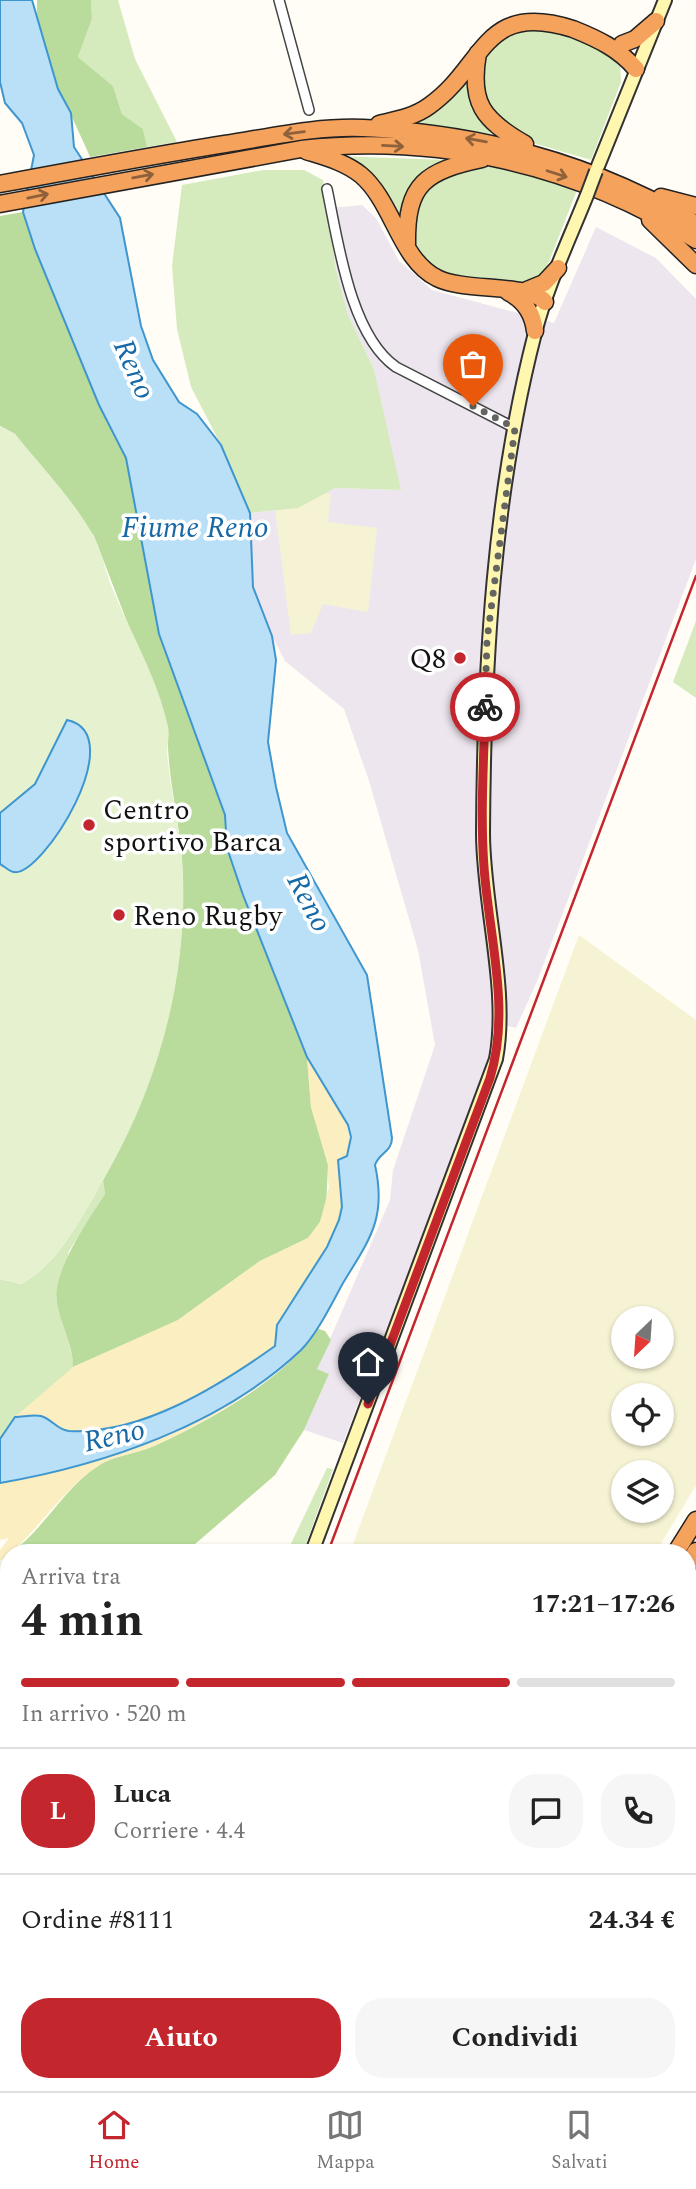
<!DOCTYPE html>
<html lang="it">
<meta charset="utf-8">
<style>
body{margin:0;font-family:Spectral,serif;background:#f6f6f6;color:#222;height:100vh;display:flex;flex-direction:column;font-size:26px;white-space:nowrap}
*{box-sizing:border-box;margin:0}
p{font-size:23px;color:#767676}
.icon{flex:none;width:38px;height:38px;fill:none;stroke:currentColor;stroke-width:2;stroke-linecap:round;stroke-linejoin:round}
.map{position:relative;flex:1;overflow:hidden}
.panel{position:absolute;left:0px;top:1544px;width:696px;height:548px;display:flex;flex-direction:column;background:#fff;border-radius:28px 28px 0 0;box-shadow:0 2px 5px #0004}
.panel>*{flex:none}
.needle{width:46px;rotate:205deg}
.controls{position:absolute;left:611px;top:1306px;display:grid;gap:14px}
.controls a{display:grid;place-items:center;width:63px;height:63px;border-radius:50%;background:#fff;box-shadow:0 2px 5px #0004;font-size:35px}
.pin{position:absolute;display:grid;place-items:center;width:60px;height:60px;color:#fff;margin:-72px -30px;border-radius:50% 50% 50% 0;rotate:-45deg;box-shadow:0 0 7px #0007}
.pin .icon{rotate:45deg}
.courier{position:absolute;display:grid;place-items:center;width:70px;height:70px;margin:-35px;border:5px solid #c4262e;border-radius:50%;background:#fff;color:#222;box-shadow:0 2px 9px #0007}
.headline em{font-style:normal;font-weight:700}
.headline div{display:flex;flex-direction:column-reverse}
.headline{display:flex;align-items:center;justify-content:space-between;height:119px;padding:0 21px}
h1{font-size:46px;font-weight:700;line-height:52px}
.bar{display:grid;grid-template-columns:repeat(4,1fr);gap:10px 7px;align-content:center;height:84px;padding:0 21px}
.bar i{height:9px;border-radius:5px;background:#e0e0e0}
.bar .active{background:#c4262e}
.bar p{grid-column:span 4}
.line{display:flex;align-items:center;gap:18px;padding:0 21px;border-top:2px solid #e0e0e0}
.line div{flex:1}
.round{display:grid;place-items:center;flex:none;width:74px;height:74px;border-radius:28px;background:#f6f6f6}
.button{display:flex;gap:14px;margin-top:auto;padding:14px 21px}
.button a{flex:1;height:80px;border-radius:28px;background:#c4262e;color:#fff;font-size:28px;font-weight:700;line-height:80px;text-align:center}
.button a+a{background:#f6f6f6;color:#222}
.menu{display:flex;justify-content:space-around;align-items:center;height:98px;border-top:2px solid #e0e0e0;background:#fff;font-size:19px;color:#767676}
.menu a{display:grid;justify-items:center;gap:4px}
.menu .active{color:#c4262e}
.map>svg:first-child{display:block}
</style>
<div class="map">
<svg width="696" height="2091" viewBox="0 0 696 2091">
<rect width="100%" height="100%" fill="#fffdf5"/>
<!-- industrial -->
<polygon fill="#eee6ef" points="362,205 376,218 399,261 432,290 554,323 596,227 656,258 696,299 696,559 538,979 516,1028 495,1023 491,1053 481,1082 343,1443 304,1430 329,1374 317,1369 390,1200 393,1170 435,1045 418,950 369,781 344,709 285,661 272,636 253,587 250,513 298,508 335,488 400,490 374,369 348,315 335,266 330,208"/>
<!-- farmland -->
<g fill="#f6f3d4" fill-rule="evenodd">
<polygon points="272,486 331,494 328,522 377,528 368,612 323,604 311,633 291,635"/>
<path d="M579,935L696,1020V1485L656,1552H350ZM623,1318H662V1356H623ZM623,1395H662V1433H623ZM623,1472H662V1510H623Z"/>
<polygon points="696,1651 696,2091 548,2091 538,2083 688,2082 688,1665"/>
</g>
<!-- green -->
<g fill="#d5ebbd">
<polygon points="91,0 118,0 135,59 177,142 147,147 143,129 122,114 113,86 78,57 92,19"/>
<path d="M547,27L604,46L620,61L621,82L591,160L526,141L485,107C482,82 474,48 503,33C514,28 535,29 547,27Z"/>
<polygon points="466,73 471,104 492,134 412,123"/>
<path d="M337,156L447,160C414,174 410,187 399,220Z"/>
<path d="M470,165L515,170L577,190L545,272L531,286C501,282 456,284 431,266C400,244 409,198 435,177C443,170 459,168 470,165Z"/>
<polygon points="263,170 304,170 323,180 330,208 335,266 348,315 374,369 401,490 335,488 298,508 250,513 221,445 191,387 177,329 172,266 182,185"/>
<polygon points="696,621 696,698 673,682"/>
<path d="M307,1057C326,1080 358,1126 347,1156L338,1160L342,1207L339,1220L327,1247L277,1325L275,1346C218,1386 141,1435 70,1431C57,1430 53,1419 42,1416C34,1414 23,1417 15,1417L0,1439V1279L21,1284C60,1263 81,1217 103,1180L105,1194L69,1251L56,1299L66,1327L74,1367L198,1309L260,1261L308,1238L320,1222L329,1188L328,1166L311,1107Z"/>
<polygon points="327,1468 333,1469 303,1552 287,1552"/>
</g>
<!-- forest -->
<g fill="#b9dc9c">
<path d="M37,0H91L92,19L78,57L113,86L122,114L143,129L147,147L90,157C70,107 34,55 37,0Z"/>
<path d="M23,212L35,249L99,405L126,458L159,634L225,815L227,848L243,895L307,1057L311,1107L328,1165L326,1207L320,1222L308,1238L260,1261L178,1320L73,1367C73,1344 61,1325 57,1303C51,1273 89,1219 105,1194L103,1180C159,1081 189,974 182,860C179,816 166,772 168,728L94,536L15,434L0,426V216Z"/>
<path d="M316,1328L325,1331L331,1340L317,1369L329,1374L304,1430L275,1475L187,1551L12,1552C44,1529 64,1488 98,1466C114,1455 136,1454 154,1446C201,1425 293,1376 316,1328Z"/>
<polygon points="0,1647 9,1650 9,1737 0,1735"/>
</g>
<!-- sand -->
<g fill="#fbeec1">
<path d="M307,1057C326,1080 358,1126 347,1156L338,1160C352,1238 315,1254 283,1315C277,1326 279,1336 275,1346C218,1386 141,1435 69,1431C57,1430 52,1419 41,1416C34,1414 23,1417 15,1417L73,1367L178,1320L260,1261L308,1238L320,1222L329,1188L328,1165L311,1107Z"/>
<path d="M301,1350C258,1391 208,1422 154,1446C136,1454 114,1455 98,1466C61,1490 35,1536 0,1561V1550L9,1538L0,1540V1483C73,1470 159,1446 222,1407C250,1390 275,1369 301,1350Z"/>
</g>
<!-- pitch -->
<path fill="#e6f2cf" d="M0,426L15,434C41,466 72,498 93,535C102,551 105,572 113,590C131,634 158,679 168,727C170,735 167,745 167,753C170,788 179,823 182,858C190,966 162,1075 110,1168C87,1208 62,1262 21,1284L0,1279Z"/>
<!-- water -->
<g fill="#b9e0f7" stroke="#3f96cf" stroke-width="2">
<path d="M0,0H32L58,89L71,113L74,147L120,218L141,326L153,360L179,402L197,414L221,445L250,513L253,587L272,636L276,660L268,742L276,787L287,833L367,975L392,1138C392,1152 379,1153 375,1165C387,1219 369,1240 343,1283C332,1303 317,1334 301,1350C222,1425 104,1465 0,1483V1439L15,1417C23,1417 33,1414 41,1416C52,1419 57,1430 69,1431C141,1435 219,1386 275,1346L277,1325L327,1247L339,1220L342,1207L338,1160L347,1156L351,1137L348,1125L307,1057L243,895L227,848L225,815L159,634L126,458L99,405L35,249L23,212L34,155L22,123L5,103L0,82Z"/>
<path d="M67,720C132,734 42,877 14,872C10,872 4,866 0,864V813L35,784Z"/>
</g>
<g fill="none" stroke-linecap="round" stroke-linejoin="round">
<!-- street casing -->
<g stroke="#444" stroke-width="12">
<g id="street">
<polyline points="279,0 309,110"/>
<path d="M327,189C338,241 350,335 396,367L515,428"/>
<polyline points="688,1711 696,1702"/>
<polyline points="0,1936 9,1932"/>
<polyline points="0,1986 9,2023"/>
<polyline points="0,2033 9,2071"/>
<polyline points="70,2082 71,2091"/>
<polyline points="450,2082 454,2091"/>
<polyline points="80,2091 83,2082"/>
<polyline points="176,2091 183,2082"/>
</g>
</g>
<!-- secondary casing -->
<g stroke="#333" stroke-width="16">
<g id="secondary">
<polyline points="596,171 665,0"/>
<path d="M312,1552L496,1059C509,990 483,905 483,833C484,665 493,496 535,333C547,286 569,240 587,195"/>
<polyline points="0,1786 9,1787"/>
<polyline points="0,2075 9,2073"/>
<polyline points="0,2089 21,2082"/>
</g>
</g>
<!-- highway casing -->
<g stroke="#222" stroke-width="19">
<g id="highway">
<polyline points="622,44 635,39 656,21"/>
<path d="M478,53C469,103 483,120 525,144"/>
<path d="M379,124C396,120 414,117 429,106C486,66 482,0 573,29C598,39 619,49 636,69"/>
<path d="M306,151C325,157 345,162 361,175C393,202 400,260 437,278C464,292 530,283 545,302"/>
<path d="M0,184C75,170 150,156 225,144C270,137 317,126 363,128C483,133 593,163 696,224"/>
<polyline points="661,197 696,206"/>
<path d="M0,204L301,149C440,134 577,165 696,240"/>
<polyline points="650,220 696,265"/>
<path d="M407,244C406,183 426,171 482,159"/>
<polyline points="527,290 544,283 558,268"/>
<path d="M508,292C524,300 533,313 535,331"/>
<polyline points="676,1552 696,1520"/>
<polyline points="688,1564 696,1551"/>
<polyline points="688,1592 696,1578"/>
<polyline points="688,1620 696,1607"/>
<polyline points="352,2091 357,2082"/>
<polyline points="370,2091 375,2082"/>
<polyline points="387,2091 392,2082"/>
<polyline points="404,2091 410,2082"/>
</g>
</g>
<!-- street -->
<use href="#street" stroke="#fff" stroke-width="9"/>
<!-- secondary -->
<use href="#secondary" stroke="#fff6b0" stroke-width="12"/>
<!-- highway -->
<use href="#highway" stroke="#f5a25d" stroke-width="16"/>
<!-- rail -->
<g stroke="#c4262e" stroke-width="2.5">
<polyline points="328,1552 696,576"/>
<polyline points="102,2091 106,2082"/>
</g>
<!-- secondary-bridge casing -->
<g stroke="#333" stroke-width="16" stroke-linecap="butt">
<polyline id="secondary-bridge" points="587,195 596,171"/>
</g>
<!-- secondary-bridge -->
<use href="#secondary-bridge" stroke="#fff6b0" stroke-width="12"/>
</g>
<!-- one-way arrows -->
<defs><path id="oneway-shaft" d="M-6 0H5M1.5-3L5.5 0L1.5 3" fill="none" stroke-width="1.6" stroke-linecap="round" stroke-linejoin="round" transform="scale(1.75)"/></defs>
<g stroke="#8e613b">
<use href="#oneway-shaft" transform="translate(294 133) rotate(173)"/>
<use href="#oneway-shaft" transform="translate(476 140) rotate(-170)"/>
<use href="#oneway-shaft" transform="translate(393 146) rotate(3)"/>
<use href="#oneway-shaft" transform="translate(557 174) rotate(18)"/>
<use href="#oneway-shaft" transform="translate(143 176) rotate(-10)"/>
<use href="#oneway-shaft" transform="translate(38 196) rotate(-12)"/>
</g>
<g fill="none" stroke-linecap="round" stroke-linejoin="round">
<!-- done -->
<polyline stroke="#646461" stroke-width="7" stroke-dasharray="0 12.6" points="473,406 515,428 487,640 485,707"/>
<!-- route -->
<path stroke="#c4262e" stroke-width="9" d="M368,1404L490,1078C511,1010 489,937 484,867C480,814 484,760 485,707"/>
</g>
<!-- markers -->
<g fill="#c4262e" stroke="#fff" stroke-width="2.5">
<circle cx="460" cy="658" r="7"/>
<circle cx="89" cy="825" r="7"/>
<circle cx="119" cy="915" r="7"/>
</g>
<g text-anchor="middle" stroke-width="7" stroke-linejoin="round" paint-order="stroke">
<!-- poi labels -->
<g font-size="28" fill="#111" stroke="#fff" text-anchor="start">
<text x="446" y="668" text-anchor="end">Q8</text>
<text x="103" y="819">Centro<tspan x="103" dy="32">sportivo Barca</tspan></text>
<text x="133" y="925">Reno Rugby</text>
</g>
<!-- water labels -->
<g font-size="30" font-style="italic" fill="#1768a6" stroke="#fff">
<text transform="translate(135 369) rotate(66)" y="10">Reno</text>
<text x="195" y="537">Fiume Reno</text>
<text transform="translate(310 902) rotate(62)" y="10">Reno</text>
<text transform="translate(114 1435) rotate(-13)" y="10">Reno</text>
</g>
</g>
</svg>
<div class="controls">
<a><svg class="needle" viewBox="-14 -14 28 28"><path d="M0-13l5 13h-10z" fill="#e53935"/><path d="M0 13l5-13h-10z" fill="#767676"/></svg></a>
<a><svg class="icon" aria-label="locate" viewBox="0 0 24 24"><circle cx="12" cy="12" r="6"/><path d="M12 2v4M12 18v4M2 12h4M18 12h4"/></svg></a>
<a><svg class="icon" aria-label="layers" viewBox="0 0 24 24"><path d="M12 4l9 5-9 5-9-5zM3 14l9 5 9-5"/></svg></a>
</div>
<div class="pin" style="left:473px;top:406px;background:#ea580c"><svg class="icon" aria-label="bag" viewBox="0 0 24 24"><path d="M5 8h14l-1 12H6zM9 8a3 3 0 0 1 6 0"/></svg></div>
<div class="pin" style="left:368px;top:1404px;background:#1f2937"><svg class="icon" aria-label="home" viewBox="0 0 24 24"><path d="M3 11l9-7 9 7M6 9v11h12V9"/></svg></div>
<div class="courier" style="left:485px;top:707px"><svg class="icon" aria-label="bike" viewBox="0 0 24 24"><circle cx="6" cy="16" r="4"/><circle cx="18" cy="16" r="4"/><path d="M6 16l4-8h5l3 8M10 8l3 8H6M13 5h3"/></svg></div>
<section class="panel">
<div class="headline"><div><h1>4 min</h1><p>Arriva tra</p></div><em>17:21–17:26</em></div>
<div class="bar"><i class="active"></i><i class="active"></i><i class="active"></i><i></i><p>In arrivo · 520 m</p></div>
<div class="line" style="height:126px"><b class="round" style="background:#c4262e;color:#fff">L</b><div><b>Luca</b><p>Corriere · 4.4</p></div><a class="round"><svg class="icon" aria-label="chat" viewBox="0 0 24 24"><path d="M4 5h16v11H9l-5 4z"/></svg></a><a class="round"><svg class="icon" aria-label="phone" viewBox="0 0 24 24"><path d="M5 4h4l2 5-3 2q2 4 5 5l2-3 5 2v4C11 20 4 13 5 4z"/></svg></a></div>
<div class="line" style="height:91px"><div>Ordine #8111</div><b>24.34 €</b></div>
<div class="button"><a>Aiuto</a><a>Condividi</a></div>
</section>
</div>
<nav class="menu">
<a class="active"><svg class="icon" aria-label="home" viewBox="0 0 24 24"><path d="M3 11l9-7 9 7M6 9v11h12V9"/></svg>Home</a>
<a><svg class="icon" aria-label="map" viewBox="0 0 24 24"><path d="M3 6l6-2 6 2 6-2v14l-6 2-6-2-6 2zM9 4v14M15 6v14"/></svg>Mappa</a>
<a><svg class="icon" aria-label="saved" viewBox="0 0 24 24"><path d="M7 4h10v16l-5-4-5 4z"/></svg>Salvati</a>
</nav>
